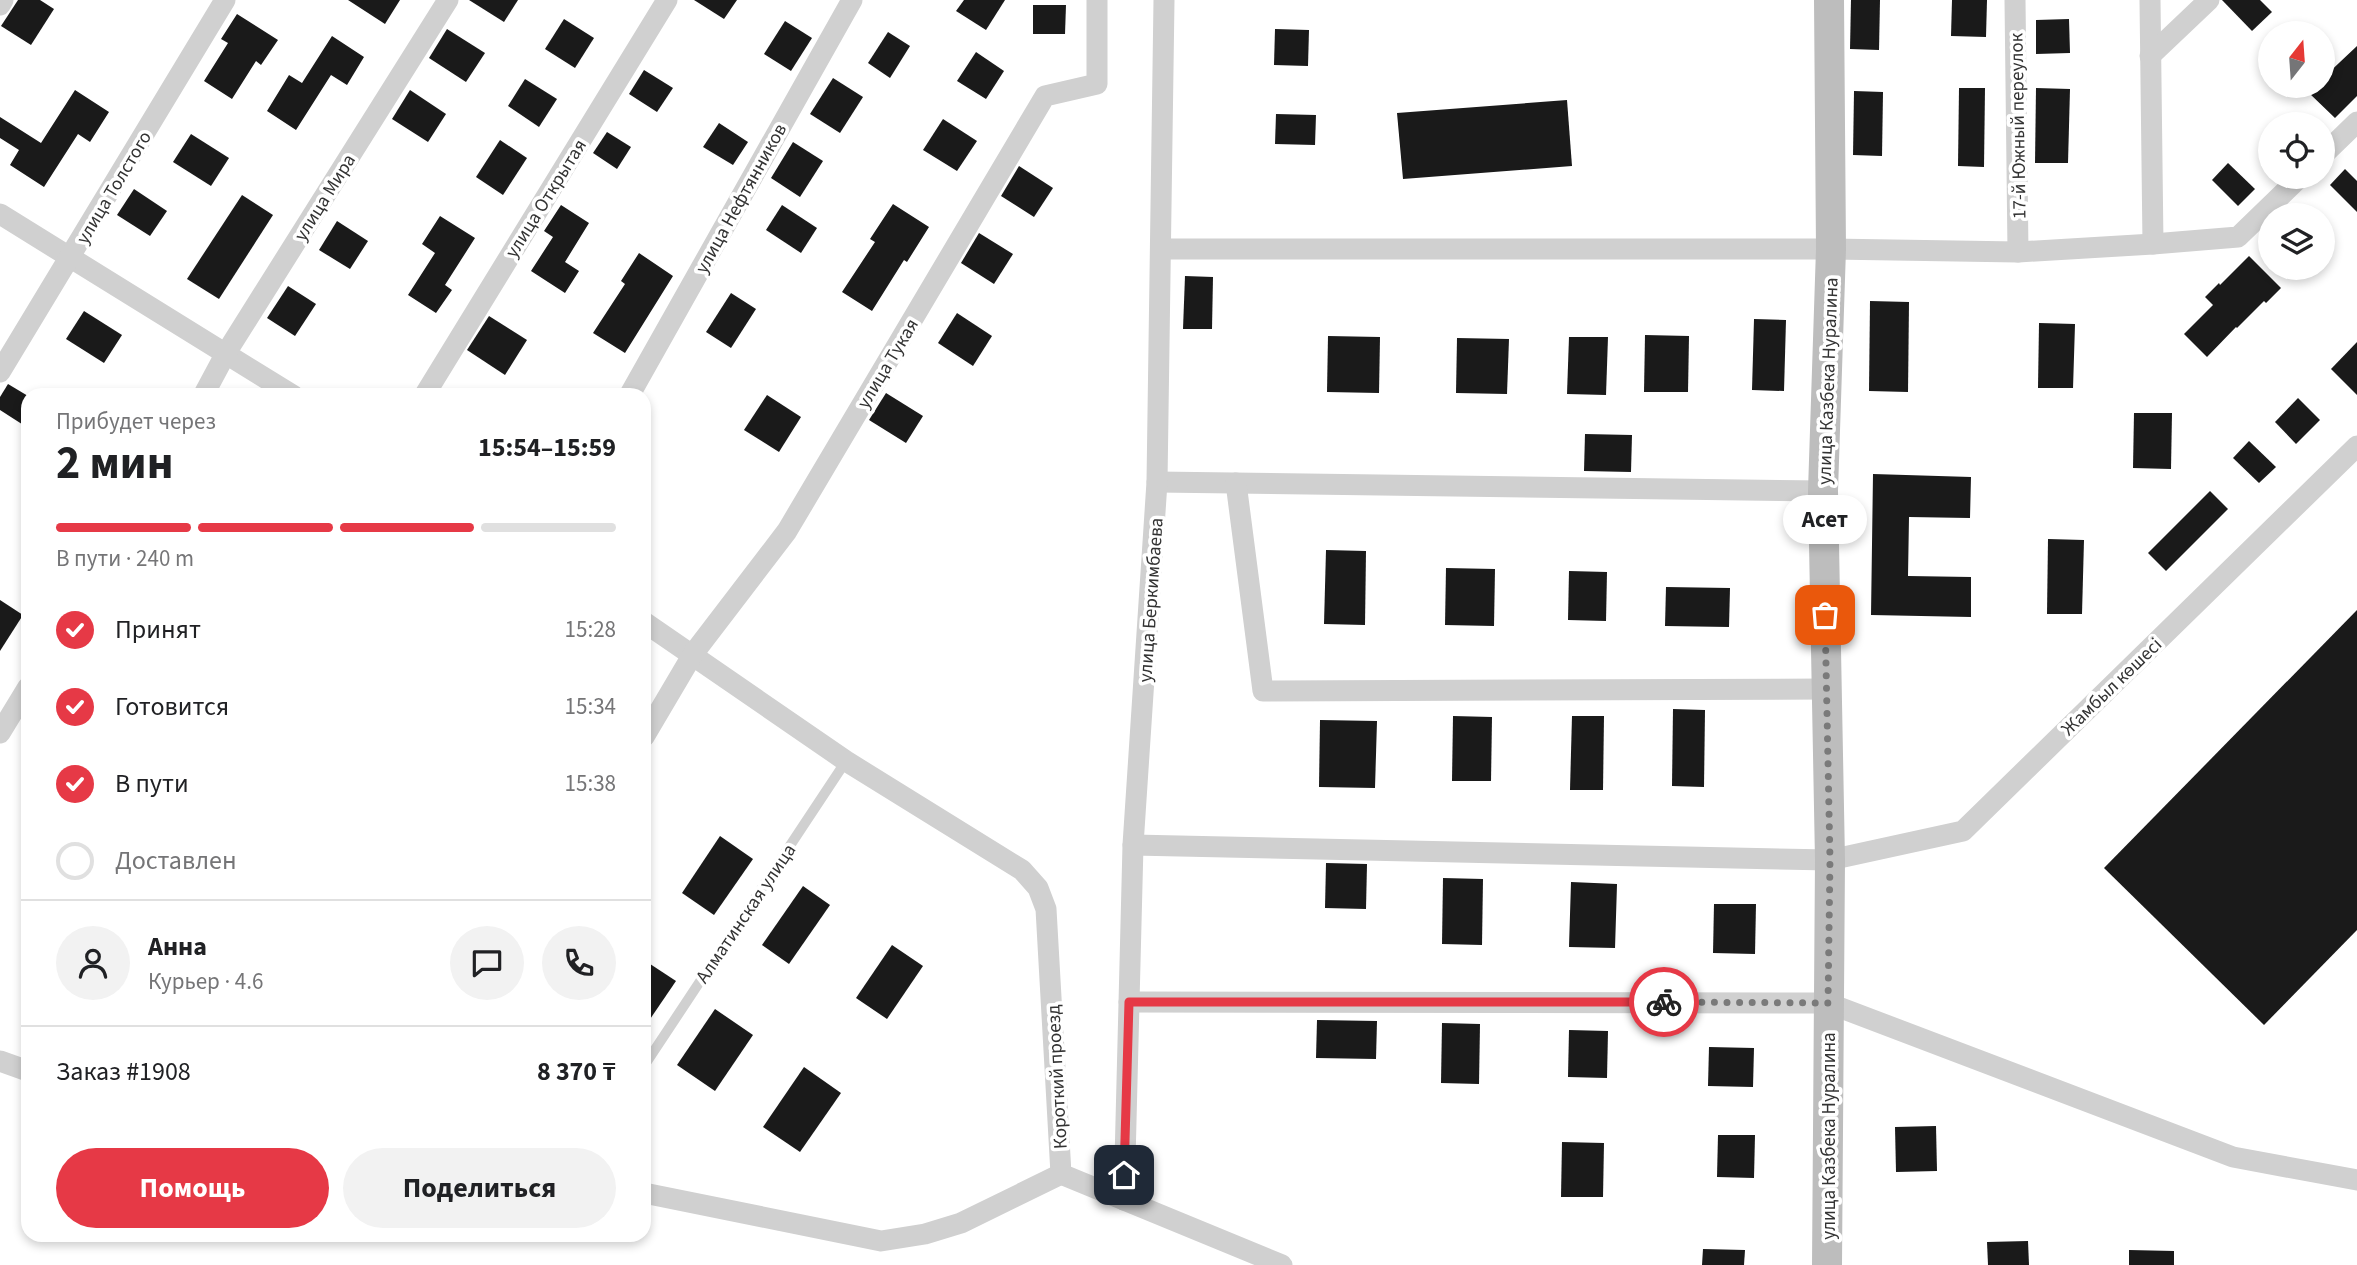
<!DOCTYPE html>
<html lang="ru">
<meta charset="utf-8">
<style>
body{margin:0;font-family:"Source Sans 3",sans-serif;background:#f2f2f2;color:#202124;height:100vh;display:flex;flex-direction:column;font-size:26px;white-space:nowrap}
*{box-sizing:border-box;margin:0}
p{font-size:23px;color:#757577}
.icon{flex:none;width:38px;height:38px;fill:none;stroke:currentColor;stroke-width:2;stroke-linecap:round;stroke-linejoin:round}
.map{position:relative;flex:1;overflow:hidden}
.sheet{position:absolute;left:21px;top:388px;width:630px;height:854px;display:flex;flex-direction:column;background:#fff;border-radius:21px;box-shadow:0 4px 10px #0003}
.sheet>*{flex:none}
.needle{width:46px;rotate:17deg}
.buttons{position:absolute;left:2258px;top:21px;display:grid;gap:14px}
.buttons a{display:grid;place-items:center;width:77px;height:77px;border-radius:50%;background:#fff;box-shadow:0 4px 10px #0003;font-size:35px}
.pin{position:absolute;display:grid;place-items:center;width:60px;height:60px;color:#fff;margin:-30px;border-radius:14px;box-shadow:0 4px 10px #0006}
.courier{position:absolute;display:grid;place-items:center;width:70px;height:70px;margin:-35px;border:5px solid #e63946;border-radius:50%;background:#fff;color:#222;box-shadow:0 2px 9px #0007}
.bubble{position:absolute;height:49px;border-radius:24px;background:#fff;box-shadow:0 4px 10px #0003;font-size:23px;font-weight:700;line-height:49px;text-align:center}
.headline em{font-style:normal;font-weight:700}
.headline div{display:flex;flex-direction:column-reverse}
.headline{display:flex;align-items:center;justify-content:space-between;height:119px;padding:0 35px}
h1{font-size:46px;font-weight:700;line-height:52px}
.bar{display:grid;grid-template-columns:repeat(4,1fr);gap:10px 7px;align-content:center;height:84px;padding:0 35px}
.bar i{height:9px;border-radius:5px;background:#e0e0e0}
.bar .current{background:#e63946}
.bar p{grid-column:span 4}
.line{display:flex;align-items:center;gap:18px;padding:0 35px;border-top:2px solid #e0e0e0}
.line div{flex:1}
.round{display:grid;place-items:center;flex:none;width:74px;height:74px;border-radius:37px;background:#f2f2f2}
ol{padding:0 35px;list-style:none}
li{display:flex;align-items:center;gap:21px;height:77px}
li p{margin-inline-start:auto}
li .icon{padding:7px;border-radius:50%;background:#e63946;color:#fff;stroke-width:4}
li:last-child{color:#757577}
li i{width:38px;height:38px;border:4px solid #e0e0e0;border-radius:50%}
.cta{display:flex;gap:14px;margin-top:auto;padding:14px 35px}
.cta a{flex:1;height:80px;border-radius:42px;background:#e63946;color:#fff;font-size:28px;font-weight:700;line-height:80px;text-align:center}
.cta a+a{background:#f2f2f2;color:#202124}
.map>svg:first-child{display:block}
</style>
<div class="map">
<svg width="2357" height="1265" viewBox="0 0 2357 1265">
<rect width="100%" height="100%" fill="#fff"/>
<!-- building -->
<g fill="#1a1a1a">
<polygon points="18,0 40,0 54,9 31,45 1,26"/>
<polygon points="348,0 400,0 385,24"/>
<polygon points="469,0 518,0 504,22"/>
<polygon points="694,0 737,0 724,19"/>
<polygon points="964,0 1005,0 986,30 956,11"/>
<polygon points="1851,0 1880,0 1879,50 1850,49"/>
<polygon points="1952,0 1987,0 1986,37 1951,36"/>
<polygon points="2222,0 2260,0 2272,12 2252,31"/>
<polygon points="1033,5 1066,5 1065,34 1033,34"/>
<polygon points="237,14 278,40 261,65 256,61 232,99 204,81 228,43 221,39"/>
<polygon points="564,19 594,38 575,68 545,49"/>
<polygon points="2069,19 2070,53 2036,54 2036,20"/>
<polygon points="785,21 812,38 791,71 764,54"/>
<polygon points="447,29 485,53 466,82 429,58"/>
<polygon points="1275,29 1309,30 1308,66 1274,65"/>
<polygon points="888,32 910,46 890,78 868,63"/>
<polygon points="332,36 364,57 347,85 331,75 296,130 267,111 289,75 302,83"/>
<polygon points="2357,46 2357,96 2335,118 2309,93 2316,86 2322,86 2322,79"/>
<polygon points="976,52 1004,71 986,99 957,81"/>
<polygon points="644,70 673,88 657,112 629,94"/>
<polygon points="833,78 863,97 840,133 810,114"/>
<polygon points="525,79 557,99 539,127 508,106"/>
<polygon points="1959,88 1985,88 1984,167 1958,166"/>
<polygon points="2036,88 2070,89 2068,163 2035,163"/>
<polygon points="75,90 109,112 90,142 78,134 44,187 10,165 19,150 0,138 0,117 41,143"/>
<polygon points="410,90 446,114 428,142 392,119"/>
<polygon points="1854,91 1883,92 1882,156 1853,155"/>
<polygon points="1567,100 1572,166 1403,179 1397,113"/>
<polygon points="1276,114 1316,115 1315,145 1275,144"/>
<polygon points="943,119 977,141 957,171 923,150"/>
<polygon points="719,123 748,142 733,165 703,147"/>
<polygon points="607,132 631,147 617,169 593,153"/>
<polygon points="191,134 229,158 211,186 173,162"/>
<polygon points="500,140 527,158 503,195 476,177"/>
<polygon points="793,142 823,161 800,197 771,178"/>
<polygon points="2228,163 2255,189 2238,206 2212,180"/>
<polygon points="1019,166 1053,188 1034,217 1001,196"/>
<polygon points="2345,169 2357,181 2357,212 2330,185"/>
<polygon points="134,189 167,211 150,236 117,215"/>
<polygon points="242,195 273,215 219,299 187,279"/>
<polygon points="893,204 929,227 907,262 904,260 872,311 842,292 875,242 870,239"/>
<polygon points="561,205 589,223 565,262 579,271 565,293 531,271 553,237 544,231"/>
<polygon points="782,205 817,228 801,253 766,230"/>
<polygon points="440,216 475,238 445,285 452,290 436,313 408,295 435,253 422,244"/>
<polygon points="337,221 368,241 350,269 319,250"/>
<polygon points="979,233 1013,254 994,284 961,263"/>
<polygon points="639,253 673,276 625,353 593,333 625,284 621,281"/>
<polygon points="2249,256 2281,288 2266,303 2264,301 2237,328 2236,327 2207,357 2184,334 2213,305 2205,297 2219,283 2220,285"/>
<polygon points="1185,276 1213,277 1212,329 1183,329"/>
<polygon points="288,286 316,304 295,336 267,318"/>
<polygon points="731,293 756,309 731,348 706,332"/>
<polygon points="1870,301 1909,302 1908,392 1869,391"/>
<polygon points="84,311 122,335 104,363 66,339"/>
<polygon points="957,313 992,336 973,366 938,343"/>
<polygon points="489,316 527,340 505,375 467,350"/>
<polygon points="1754,319 1786,320 1784,391 1752,390"/>
<polygon points="2039,323 2075,324 2073,388 2038,388"/>
<polygon points="1645,335 1689,336 1688,392 1644,392"/>
<polygon points="1328,336 1380,337 1379,393 1327,392"/>
<polygon points="1569,337 1608,337 1606,395 1567,394"/>
<polygon points="1457,338 1509,339 1507,394 1456,393"/>
<polygon points="2357,342 2357,395 2331,369"/>
<polygon points="8,384 28,396 28,428 0,410 0,397"/>
<polygon points="886,393 923,416 906,443 869,420"/>
<polygon points="767,395 801,417 779,452 744,430"/>
<polygon points="2298,398 2320,420 2296,444 2275,422"/>
<polygon points="2134,413 2172,413 2171,469 2133,468"/>
<polygon points="1585,434 1632,435 1631,472 1584,471"/>
<polygon points="2249,441 2276,467 2259,483 2233,458"/>
<polygon points="1873,474 1971,477 1970,518 1909,517 1908,576 1971,577 1971,617 1871,615"/>
<polygon points="2210,491 2228,509 2166,571 2148,553"/>
<polygon points="2048,539 2084,540 2082,614 2047,614"/>
<polygon points="1326,550 1366,551 1365,625 1324,624"/>
<polygon points="1446,568 1495,569 1494,626 1445,625"/>
<polygon points="1569,571 1607,572 1606,621 1568,620"/>
<polygon points="1666,587 1730,588 1729,627 1665,626"/>
<polygon points="0,600 23,615 0,651"/>
<polygon points="2357,610 2357,930 2264,1025 2104,868"/>
<polygon points="1673,709 1705,710 1704,787 1672,786"/>
<polygon points="1453,716 1492,717 1491,781 1452,781"/>
<polygon points="1572,716 1604,716 1603,790 1570,790"/>
<polygon points="1320,720 1377,721 1375,788 1319,787"/>
<polygon points="720,836 753,859 714,915 682,893"/>
<polygon points="1326,863 1367,864 1366,909 1325,908"/>
<polygon points="1443,878 1483,879 1482,945 1442,944"/>
<polygon points="1571,882 1617,884 1615,948 1569,947"/>
<polygon points="803,886 830,905 789,964 762,945"/>
<polygon points="1714,904 1756,904 1755,954 1713,953"/>
<polygon points="892,945 923,966 887,1019 856,998"/>
<polygon points="644,960 676,981 644,1028"/>
<polygon points="715,1009 753,1035 715,1091 677,1065"/>
<polygon points="1317,1020 1377,1021 1376,1059 1316,1058"/>
<polygon points="1442,1023 1480,1024 1479,1084 1441,1083"/>
<polygon points="1569,1030 1608,1031 1607,1078 1568,1077"/>
<polygon points="1709,1047 1754,1048 1753,1087 1708,1086"/>
<polygon points="804,1067 841,1093 800,1152 763,1127"/>
<polygon points="1936,1126 1937,1171 1896,1172 1895,1127"/>
<polygon points="1718,1135 1755,1135 1754,1178 1717,1177"/>
<polygon points="1562,1142 1604,1143 1603,1197 1561,1197"/>
<polygon points="2028,1241 2029,1265 1988,1265 1987,1242"/>
<polygon points="1703,1249 1745,1250 1744,1265 1702,1265"/>
<polygon points="2129,1250 2174,1251 2174,1265 2129,1265"/>
</g>
<g fill="none" stroke-linecap="round" stroke-linejoin="round">
<!-- lane -->
<polyline stroke="#d0d0d0" stroke-width="10" points="644,1066 846,761"/>
<!-- street -->
<g stroke="#d0d0d0" stroke-width="21">
<polyline points="2015,0 2018,252"/>
<polyline points="2150,0 2153,244"/>
<polyline points="0,5 3,0"/>
<polyline points="2150,56 2209,0"/>
<polyline points="2322,156 2357,122"/>
<polyline points="0,214 294,396"/>
<polyline points="1161,249 1831,249 2018,252 2153,244 2238,237 2300,177"/>
<polyline points="0,372 225,0"/>
<polyline points="203,396 226,353 448,0"/>
<polyline points="424,396 667,0"/>
<polyline points="629,396 852,0"/>
<polyline points="1157,482 1823,491"/>
<polyline points="1236,483 1263,691 1827,689"/>
<polyline points="644,622 846,761 1022,870 1038,888 1046,909 1061,1174 1282,1265"/>
<polyline points="0,733 28,687"/>
<polyline points="644,737 693,654 787,531 1045,96 1097,84 1097,0"/>
<polyline points="1133,845 1830,860 1963,831 2357,446"/>
<polyline points="1129,1002 1828,1003 2233,1157 2357,1180"/>
<polyline points="0,1061 28,1071"/>
<polyline points="644,1193 881,1241 925,1234 961,1223 1061,1174"/>
<polyline points="1124,1200 1133,845 1157,482 1164,0"/>
</g>
<!-- secondary -->
<polyline stroke="#bdbdbd" stroke-width="30" points="1827,1265 1830,860 1823,491 1831,249 1829,0"/>
</g>
<g fill="none" stroke-linecap="round" stroke-linejoin="round">
<!-- done -->
<polyline stroke="#7a7a7a" stroke-width="7" stroke-dasharray="0 12.6" points="1664,1002 1828,1003 1830,860 1825,615"/>
<!-- route -->
<polyline stroke="#e63946" stroke-width="9" points="1124,1175 1129,1002 1664,1002"/>
</g>
<g text-anchor="middle" stroke-width="7" stroke-linejoin="round" paint-order="stroke">
<!-- street labels -->
<g font-size="19" fill="#333" stroke="#fff">
<text transform="translate(2017 126) rotate(-91)" y="7">17-й Южный переулок</text>
<text transform="translate(113 187) rotate(-59)" y="7">улица Толстого</text>
<text transform="translate(324 197) rotate(-58)" y="7">улица Мира</text>
<text transform="translate(545 198) rotate(-58)" y="7">улица Открытая</text>
<text transform="translate(740 198) rotate(-61)" y="7">улица Нефтянников</text>
<text transform="translate(887 363) rotate(-59)" y="7">улица Тукая</text>
<text transform="translate(1827 381) rotate(-88)" y="7">улица Казбека Нуралина</text>
<text transform="translate(1150 600) rotate(-86)" y="7">улица Беркимбаева</text>
<text transform="translate(2111 686) rotate(-44)" y="7">Жамбыл көшесі</text>
<text transform="translate(745 913) rotate(-56)" y="7">Алматинская улица</text>
<text transform="translate(1056 1077) rotate(-93)" y="7">Короткий проезд</text>
<text transform="translate(1828 1136) rotate(-90)" y="7">улица Казбека Нуралина</text>
</g>
</g>
</svg>
<div class="buttons">
<a><svg class="needle" viewBox="-14 -14 28 28"><path d="M0-13l5 13h-10z" fill="#e53935"/><path d="M0 13l5-13h-10z" fill="#757577"/></svg></a>
<a><svg class="icon" aria-label="locate" viewBox="0 0 24 24"><circle cx="12" cy="12" r="6"/><path d="M12 2v4M12 18v4M2 12h4M18 12h4"/></svg></a>
<a><svg class="icon" aria-label="layers" viewBox="0 0 24 24"><path d="M12 4l9 5-9 5-9-5zM3 14l9 5 9-5"/></svg></a>
</div>
<div class="pin" style="left:1825px;top:615px;background:#ea580c"><svg class="icon" aria-label="bag" viewBox="0 0 24 24"><path d="M5 8h14l-1 12H6zM9 8a3 3 0 0 1 6 0"/></svg></div>
<div class="pin" style="left:1124px;top:1175px;background:#1f2937"><svg class="icon" aria-label="home" viewBox="0 0 24 24"><path d="M3 11l9-7 9 7M6 9v11h12V9"/></svg></div>
<div class="courier" style="left:1664px;top:1002px"><svg class="icon" aria-label="bike" viewBox="0 0 24 24"><circle cx="6" cy="16" r="4"/><circle cx="18" cy="16" r="4"/><path d="M6 16l4-8h5l3 8M10 8l3 8H6M13 5h3"/></svg></div>
<div class="bubble" style="left:1783px;top:495px;width:84px">Асет</div>
<section class="sheet">
<div class="headline"><div><h1>2 мин</h1><p>Прибудет через</p></div><em>15:54–15:59</em></div>
<div class="bar"><i class="current"></i><i class="current"></i><i class="current"></i><i></i><p>В пути · 240 m</p></div>
<ol>
<li><svg class="icon" aria-label="check" viewBox="0 0 24 24"><path d="M5 12l5 5 9-10"/></svg>Принят<p>15:28</p></li>
<li><svg class="icon" aria-label="check" viewBox="0 0 24 24"><path d="M5 12l5 5 9-10"/></svg>Готовится<p>15:34</p></li>
<li><svg class="icon" aria-label="check" viewBox="0 0 24 24"><path d="M5 12l5 5 9-10"/></svg>В пути<p>15:38</p></li>
<li><i></i>Доставлен</li>
</ol>
<div class="line" style="height:126px"><a class="round"><svg class="icon" aria-label="person" viewBox="0 0 24 24"><circle cx="12" cy="8" r="4"/><path d="M4 21q1-7 8-7t8 7"/></svg></a><div><b>Анна</b><p>Курьер · 4.6</p></div><a class="round"><svg class="icon" aria-label="chat" viewBox="0 0 24 24"><path d="M4 5h16v11H9l-5 4z"/></svg></a><a class="round"><svg class="icon" aria-label="phone" viewBox="0 0 24 24"><path d="M5 4h4l2 5-3 2q2 4 5 5l2-3 5 2v4C11 20 4 13 5 4z"/></svg></a></div>
<div class="line" style="height:91px"><div>Заказ #1908</div><b>8 370 ₸</b></div>
<div class="cta"><a>Помощь</a><a>Поделиться</a></div>
</section>
</div>
